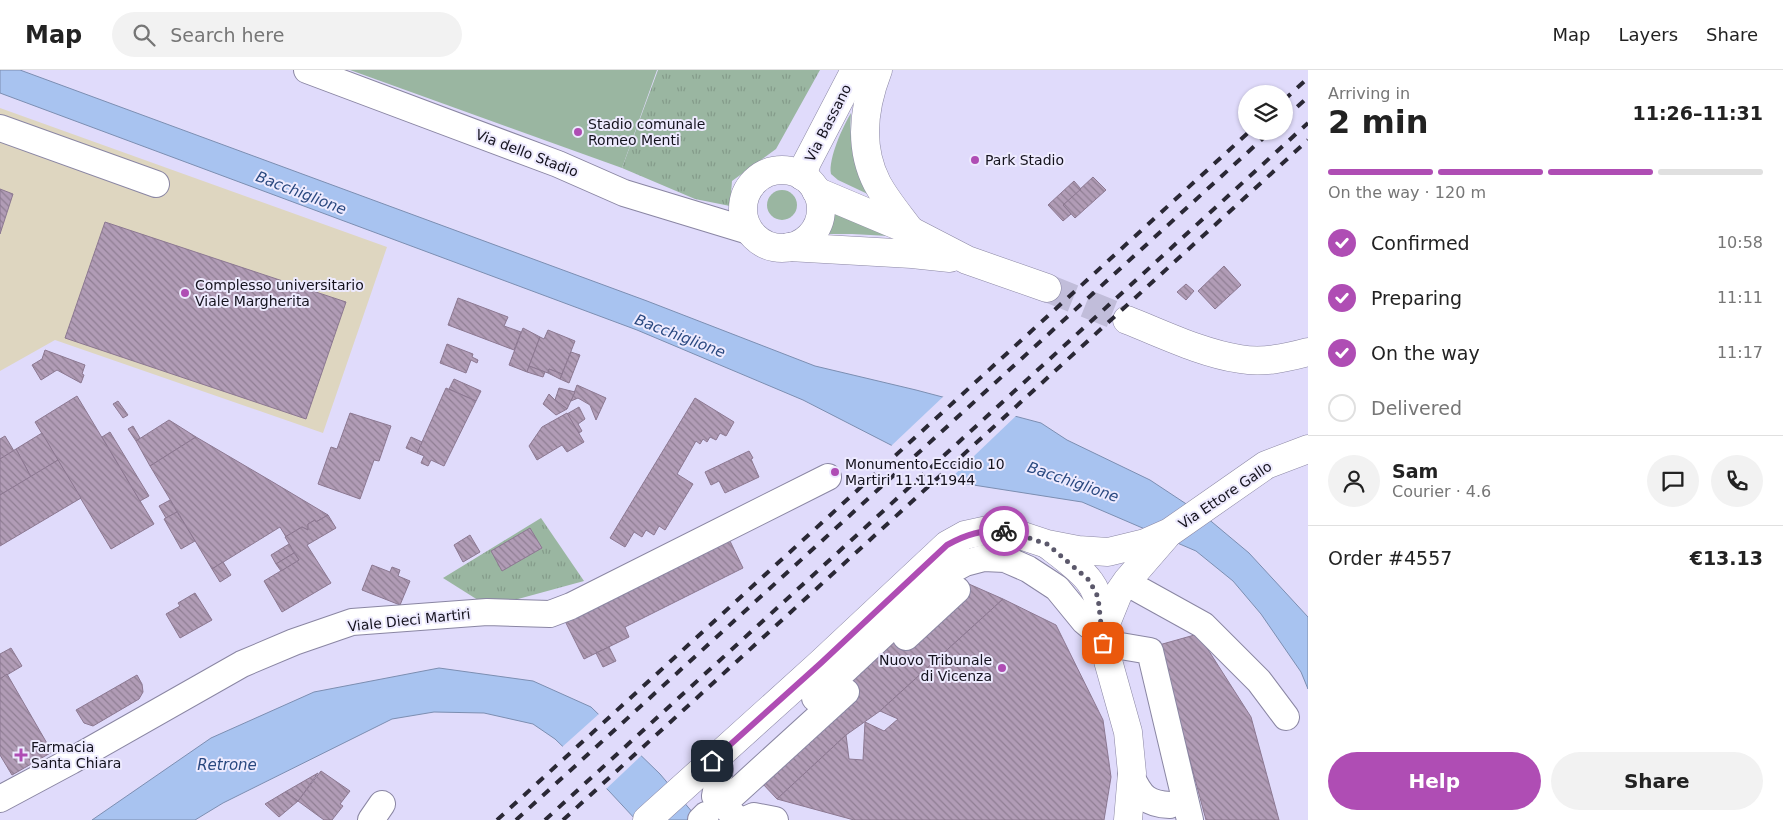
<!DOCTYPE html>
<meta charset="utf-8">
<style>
body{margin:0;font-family:"DejaVu Sans",sans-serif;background:#f2f2f2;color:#222;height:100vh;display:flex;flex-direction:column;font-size:19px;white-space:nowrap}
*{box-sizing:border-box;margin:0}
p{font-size:16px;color:#767676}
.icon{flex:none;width:28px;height:28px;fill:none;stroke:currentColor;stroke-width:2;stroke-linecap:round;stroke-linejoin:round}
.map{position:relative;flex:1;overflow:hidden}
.details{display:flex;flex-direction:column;background:#fff;width:475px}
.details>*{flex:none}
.tools{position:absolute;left:1238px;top:15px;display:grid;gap:10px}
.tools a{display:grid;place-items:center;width:55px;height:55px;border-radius:50%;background:#fff;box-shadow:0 1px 4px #0004;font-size:25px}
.pin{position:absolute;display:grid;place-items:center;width:42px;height:42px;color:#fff;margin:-21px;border-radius:10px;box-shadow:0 2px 8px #0006}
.courier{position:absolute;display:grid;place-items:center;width:50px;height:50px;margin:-25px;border:4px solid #af4db4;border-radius:50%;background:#fff;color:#222;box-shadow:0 1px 6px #0007}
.summary em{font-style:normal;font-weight:700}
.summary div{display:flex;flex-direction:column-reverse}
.summary{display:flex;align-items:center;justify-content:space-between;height:85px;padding:0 20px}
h1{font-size:32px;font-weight:700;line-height:38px}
.bar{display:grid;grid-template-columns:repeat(4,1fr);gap:8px 5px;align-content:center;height:60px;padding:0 20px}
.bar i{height:6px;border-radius:4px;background:#e0e0e0}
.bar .current{background:#af4db4}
.bar p{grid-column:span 4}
.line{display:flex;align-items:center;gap:12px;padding:0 20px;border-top:1px solid #e0e0e0}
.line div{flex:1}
.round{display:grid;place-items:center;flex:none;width:52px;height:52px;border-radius:26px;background:#f2f2f2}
ol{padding:0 20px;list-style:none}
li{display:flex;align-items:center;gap:15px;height:55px}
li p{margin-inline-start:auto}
li .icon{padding:5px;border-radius:50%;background:#af4db4;color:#fff;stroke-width:4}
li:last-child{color:#767676}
li i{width:28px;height:28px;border:2px solid #e0e0e0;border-radius:50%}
.button{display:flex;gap:10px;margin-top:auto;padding:10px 20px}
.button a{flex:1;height:58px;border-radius:30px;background:#af4db4;color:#fff;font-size:20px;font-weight:700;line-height:58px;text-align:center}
.button a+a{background:#f2f2f2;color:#222}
header{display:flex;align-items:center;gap:30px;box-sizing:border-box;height:70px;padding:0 25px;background:#fff;border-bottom:1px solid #e0e0e0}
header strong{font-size:24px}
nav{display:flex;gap:28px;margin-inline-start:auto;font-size:18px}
.search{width:350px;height:45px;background:#f2f2f2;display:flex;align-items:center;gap:12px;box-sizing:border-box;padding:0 18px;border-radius:28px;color:#767676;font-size:19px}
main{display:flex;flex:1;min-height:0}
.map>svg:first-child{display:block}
</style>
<header>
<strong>Map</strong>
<div class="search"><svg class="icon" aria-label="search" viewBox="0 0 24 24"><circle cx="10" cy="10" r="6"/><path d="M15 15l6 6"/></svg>Search here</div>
<nav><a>Map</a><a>Layers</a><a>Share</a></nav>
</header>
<main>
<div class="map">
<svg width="1308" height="750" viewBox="0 0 1308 750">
<defs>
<pattern id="park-tufts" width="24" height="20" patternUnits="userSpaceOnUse" patternTransform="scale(1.25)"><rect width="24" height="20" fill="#9ab6a1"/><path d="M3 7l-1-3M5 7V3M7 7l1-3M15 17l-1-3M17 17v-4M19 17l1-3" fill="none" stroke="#849b8a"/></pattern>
<pattern id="building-back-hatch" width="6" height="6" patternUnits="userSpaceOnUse" patternTransform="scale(1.25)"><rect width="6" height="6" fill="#b19cb6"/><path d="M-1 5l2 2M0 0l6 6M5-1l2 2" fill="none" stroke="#8f7e93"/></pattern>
</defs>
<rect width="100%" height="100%" fill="#e0dbfb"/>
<!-- education -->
<polygon fill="#ded6c0" points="0,38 387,177 323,363 55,270 0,301"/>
<!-- green -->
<g fill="#9ab6a1">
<polygon points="350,0 657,0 622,98"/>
<path d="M851,43C848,80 858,96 874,127L838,110L831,104C828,89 843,56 851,43Z"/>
<circle cx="782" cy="135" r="15"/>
<polygon points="834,142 907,167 852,164 825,164 829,159"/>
</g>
<!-- park -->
<g fill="url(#park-tufts)">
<polygon points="658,0 820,0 776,79 732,111 730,136 695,129 622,98"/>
<polygon points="541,448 584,511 489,537 443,508"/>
</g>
<!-- water -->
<g fill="#a8c3f0" stroke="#7c8eb1">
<polygon points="0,0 20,0 647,231 815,296 916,320 1041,353 1067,370 1150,410 1206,447 1249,483 1308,547 1308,619 1301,602 1261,544 1233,511 1196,481 1082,432 967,414 803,330 637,260 0,23"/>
<polygon points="439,598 533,611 591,637 660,704 699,750 636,750 609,721 555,669 533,654 484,643 434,642 392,649 223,733 195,750 92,750 211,668 314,622"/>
</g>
<!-- pier -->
<g fill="#e0dbfb">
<polygon points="945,325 1018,344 951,408 890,377"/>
<polygon points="600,643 643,684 605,720 561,678"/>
</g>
<!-- building -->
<g fill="url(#building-back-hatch)" stroke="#8c7891">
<polygon points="1093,107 1106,120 1075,148 1063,135"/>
<polygon points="1074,111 1081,119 1063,135 1071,144 1063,151 1048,135"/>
<polygon points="0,119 13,124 0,164"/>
<polygon points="105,152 346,232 306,349 65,268"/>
<polygon points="1224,196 1241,215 1215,239 1198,221"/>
<polygon points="1186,214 1194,221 1186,230 1177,222"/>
<polygon points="458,228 508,247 504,256 521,262 514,280 448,255"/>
<polygon points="523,258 540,267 527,302 509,295"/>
<polygon points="548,260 575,271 562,304 549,299 548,303 529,296 540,267 544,269"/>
<polygon points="447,274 473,284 472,287 478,290 477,293 471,290 466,303 440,293"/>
<polygon points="45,280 85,295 82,304 84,305 81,313 57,300 41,310 32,295 42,289"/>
<polygon points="571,282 580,285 569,313 560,309"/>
<polygon points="529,296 545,302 543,307 527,302"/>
<polygon points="549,299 562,304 560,309 548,303"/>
<polygon points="454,309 481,321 476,331 449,319"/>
<polygon points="577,315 606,328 596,350 590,335 578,328 571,331"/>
<polygon points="446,318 476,331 444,396 431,390 428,396 421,393 424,386 417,383"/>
<polygon points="559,318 575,322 567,339 555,330"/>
<polygon points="549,324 555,330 567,339 556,345 543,334"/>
<polygon points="77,326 154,454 111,479 35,352"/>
<polygon points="695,328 734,352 726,366 720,363 716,370 710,367 707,372 703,369 700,374 696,371 677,404 693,414 665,460 659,456 654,465 646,460 642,467 634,462 625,477 610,468"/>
<polygon points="118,331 128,345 123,348 113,334"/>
<polygon points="579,337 585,349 578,354 582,361 579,363 567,344"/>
<polygon points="350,343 391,356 379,391 374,390 360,429 318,414 331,377 337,379"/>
<polygon points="567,343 584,372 567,382 562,375 537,390 529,376 542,357"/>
<polygon points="169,350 196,367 150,396 136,371"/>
<polygon points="133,356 140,368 136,371 128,359"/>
<polygon points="110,362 149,426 140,431 102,367"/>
<polygon points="42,363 58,390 31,407 16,379"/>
<polygon points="5,366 14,381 0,389 0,369"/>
<polygon points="196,367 271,411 328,445 316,452 315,450 308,454 308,460 302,457 286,467 280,457 212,499 150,396"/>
<polygon points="411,367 422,372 417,383 406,378"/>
<polygon points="16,379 31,407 0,425 0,389"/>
<polygon points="749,381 753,388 751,389 759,407 725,423 719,411 711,415 705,402"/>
<polygon points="58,390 81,428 0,476 0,425"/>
<polygon points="170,430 177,442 166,448 159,436"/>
<polygon points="177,442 195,471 181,479 164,449"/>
<polygon points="328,445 336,458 307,475 331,513 282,542 264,511 299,490 285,467 302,457 308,460 308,454 315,450 316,452"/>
<polygon points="530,458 542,478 502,501 491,481"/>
<polygon points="470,465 480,482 463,492 454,475"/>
<polygon points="729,469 743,498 625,557 629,567 584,589 565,551"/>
<polygon points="289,474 294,483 276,494 271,485"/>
<polygon points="294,483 299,490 281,501 276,494"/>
<polygon points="223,492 231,505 220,512 212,499"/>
<polygon points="372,495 390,502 392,497 400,500 398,506 410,511 400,535 362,520"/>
<polygon points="953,507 1003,529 880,641 846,665 777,729 747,697"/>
<polygon points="195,523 212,550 180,568 166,544 180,536 178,533"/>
<polygon points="1003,529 1056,555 1103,650 1111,707 1104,750 854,750 777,729 846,665 849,689 863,690 865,652 884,661 898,649 880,641"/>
<polygon points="1198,564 1251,647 1279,750 1206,750 1159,575"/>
<polygon points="609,577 616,591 603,597 596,583"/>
<polygon points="11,578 22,596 0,609 0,584"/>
<polygon points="7,604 52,682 12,705 0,685 0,609"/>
<polygon points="137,605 142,614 143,622 139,629 93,656 84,653 76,640"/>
<polygon points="321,701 350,721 340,734 343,736 332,750 324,750 298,731"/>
<polygon points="318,703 298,731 285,722"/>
<polygon points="285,722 298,731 279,747 265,734"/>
</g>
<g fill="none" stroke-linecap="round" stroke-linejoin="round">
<!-- major-tunnel -->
<polyline stroke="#c1bdda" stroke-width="28" stroke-dasharray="28 14" stroke-linecap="butt" points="1047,218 1127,250"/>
<!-- minor casing -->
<g stroke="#8a86a3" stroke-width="28">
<g id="minor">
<polyline points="307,0 558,94 624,123 749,161"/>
<polyline points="0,58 156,114"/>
<polyline points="1138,519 1203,555 1259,611 1286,647"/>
<polyline points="906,567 957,520"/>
<polyline points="1103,573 1150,581 1190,750"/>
<polyline points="815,628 952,500 965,493 984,488 1005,489 1028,499 1057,518 1084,551 1090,556 1103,561"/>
<polyline points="712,691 720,699 715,726 738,750"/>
<path d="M1131,706C1141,727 1147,734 1170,735"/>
<polyline points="0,729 71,691 242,594 294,572 352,552 487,542 550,544 571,536 828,407"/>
<polyline points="723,734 846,622"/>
<polyline points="371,750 382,734"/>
<polyline points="701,750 706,745"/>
<polyline points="745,750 754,746 775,750"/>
</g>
</g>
<!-- major casing -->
<g stroke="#8a86a3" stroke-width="29">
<g id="major">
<path d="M878,0C864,36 858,76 877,113C886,130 899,145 910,160"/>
<circle cx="782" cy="139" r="39"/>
<polyline points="802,106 807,92 855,0"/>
<polyline points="816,121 911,161 967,190 1047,218"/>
<polyline points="789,177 912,184 950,188"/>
<path d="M1127,250C1163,264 1201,283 1240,289C1263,293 1286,288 1308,282"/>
<path d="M1048,475C1061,485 1081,499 1090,512C1102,528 1103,554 1103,573L1128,662L1132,703L1128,750"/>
<polyline points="1103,561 1118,524 1127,511 1166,466"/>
<polyline points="647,750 821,593 947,475 965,465 988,460 1011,462 1047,474 1078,480 1108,482 1145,473 1170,462 1266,395 1308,379"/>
</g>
</g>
<!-- minor -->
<use href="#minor" stroke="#fff" stroke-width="26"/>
<!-- major -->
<use href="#major" stroke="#fff" stroke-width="28"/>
<!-- rail -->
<g stroke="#2a2835" stroke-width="4" stroke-dasharray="9 9" stroke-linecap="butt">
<polyline points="1284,30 1308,8"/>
<polyline points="1284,49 1308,27"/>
<polyline points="497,750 1250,61"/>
<polyline points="516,750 1271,61"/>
<polyline points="545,750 1308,53"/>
<polyline points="563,750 1308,70"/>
</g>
</g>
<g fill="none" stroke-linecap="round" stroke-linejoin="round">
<!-- done -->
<polyline stroke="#5b586b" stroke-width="5" stroke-dasharray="0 9" points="1004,461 1011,462 1047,474 1089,510 1098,527 1103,573"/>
<!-- route -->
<path stroke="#af4db4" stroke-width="6" d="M712,691L821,593L947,475C967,464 981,460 1004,461"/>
</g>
<!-- markers -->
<g fill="#af4db4" stroke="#edeafe" stroke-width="2">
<circle cx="578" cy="62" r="5"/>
<circle cx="975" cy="90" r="5"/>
<circle cx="185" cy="223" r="5"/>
<circle cx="835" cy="402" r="5"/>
<circle cx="1002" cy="598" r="5"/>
<path d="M18.5 677.5h5v5h5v5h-5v5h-5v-5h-5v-5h5z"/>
</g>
<g text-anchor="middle" stroke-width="4" stroke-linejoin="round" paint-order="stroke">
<!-- street labels -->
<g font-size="14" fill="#14121d" stroke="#edeafe">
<text transform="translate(828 53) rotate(-63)" y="5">Via Bassano</text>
<text transform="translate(527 83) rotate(21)" y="5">Via dello Stadio</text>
<text transform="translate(1225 425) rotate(-34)" y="5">Via Ettore Gallo</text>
<text transform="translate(409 550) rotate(-6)" y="5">Viale Dieci Martiri</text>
</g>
<!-- poi labels -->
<g font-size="14" fill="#14121d" stroke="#edeafe" text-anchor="start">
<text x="588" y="59">Stadio comunale<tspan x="588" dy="16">Romeo Menti</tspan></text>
<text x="985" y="95">Park Stadio</text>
<text x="195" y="220">Complesso universitario<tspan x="195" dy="16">Viale Margherita</tspan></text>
<text x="845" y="399">Monumento Eccidio 10<tspan x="845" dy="16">Martiri 11.11.1944</tspan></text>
<text x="992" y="595" text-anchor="end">Nuovo Tribunale<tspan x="992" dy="16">di Vicenza</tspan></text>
<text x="31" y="682">Farmacia<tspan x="31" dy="16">Santa Chiara</tspan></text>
</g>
<!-- water labels -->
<g font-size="15" font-style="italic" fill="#29487f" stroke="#edeafe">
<text transform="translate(301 123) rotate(21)" y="5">Bacchiglione</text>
<text transform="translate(680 266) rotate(21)" y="5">Bacchiglione</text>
<text transform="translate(1073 412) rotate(19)" y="5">Bacchiglione</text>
<text x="227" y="700">Retrone</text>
</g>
</g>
</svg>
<div class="tools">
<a><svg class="icon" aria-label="layers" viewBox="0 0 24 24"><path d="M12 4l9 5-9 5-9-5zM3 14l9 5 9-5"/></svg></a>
</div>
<div class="pin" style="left:1103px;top:573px;background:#ea580c"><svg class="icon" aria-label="bag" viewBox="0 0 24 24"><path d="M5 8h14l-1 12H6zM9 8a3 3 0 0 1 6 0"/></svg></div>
<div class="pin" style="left:712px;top:691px;background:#1f2937"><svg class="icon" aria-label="home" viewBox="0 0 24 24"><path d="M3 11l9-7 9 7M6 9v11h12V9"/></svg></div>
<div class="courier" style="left:1004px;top:461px"><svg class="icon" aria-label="bike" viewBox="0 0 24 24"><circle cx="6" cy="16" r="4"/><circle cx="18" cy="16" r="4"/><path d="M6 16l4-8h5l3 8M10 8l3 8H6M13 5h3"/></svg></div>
</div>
<section class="details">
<div class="summary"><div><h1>2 min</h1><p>Arriving in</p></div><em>11:26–11:31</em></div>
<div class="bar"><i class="current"></i><i class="current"></i><i class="current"></i><i></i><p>On the way · 120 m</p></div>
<ol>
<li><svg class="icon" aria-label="check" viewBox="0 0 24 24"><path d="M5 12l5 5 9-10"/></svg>Confirmed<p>10:58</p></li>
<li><svg class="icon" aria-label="check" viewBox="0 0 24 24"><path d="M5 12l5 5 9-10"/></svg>Preparing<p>11:11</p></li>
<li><svg class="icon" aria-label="check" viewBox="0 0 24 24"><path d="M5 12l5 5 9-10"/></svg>On the way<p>11:17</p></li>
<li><i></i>Delivered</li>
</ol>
<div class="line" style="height:90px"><a class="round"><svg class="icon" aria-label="person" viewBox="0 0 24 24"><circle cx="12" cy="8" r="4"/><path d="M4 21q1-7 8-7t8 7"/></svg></a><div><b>Sam</b><p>Courier · 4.6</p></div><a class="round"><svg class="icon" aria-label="chat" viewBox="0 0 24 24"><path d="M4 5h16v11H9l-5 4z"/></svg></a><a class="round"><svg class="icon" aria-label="phone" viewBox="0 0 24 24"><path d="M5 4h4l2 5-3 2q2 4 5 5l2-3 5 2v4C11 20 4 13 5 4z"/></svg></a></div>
<div class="line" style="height:65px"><div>Order #4557</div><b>€13.13</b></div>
<div class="button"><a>Help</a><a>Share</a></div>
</section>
</main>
